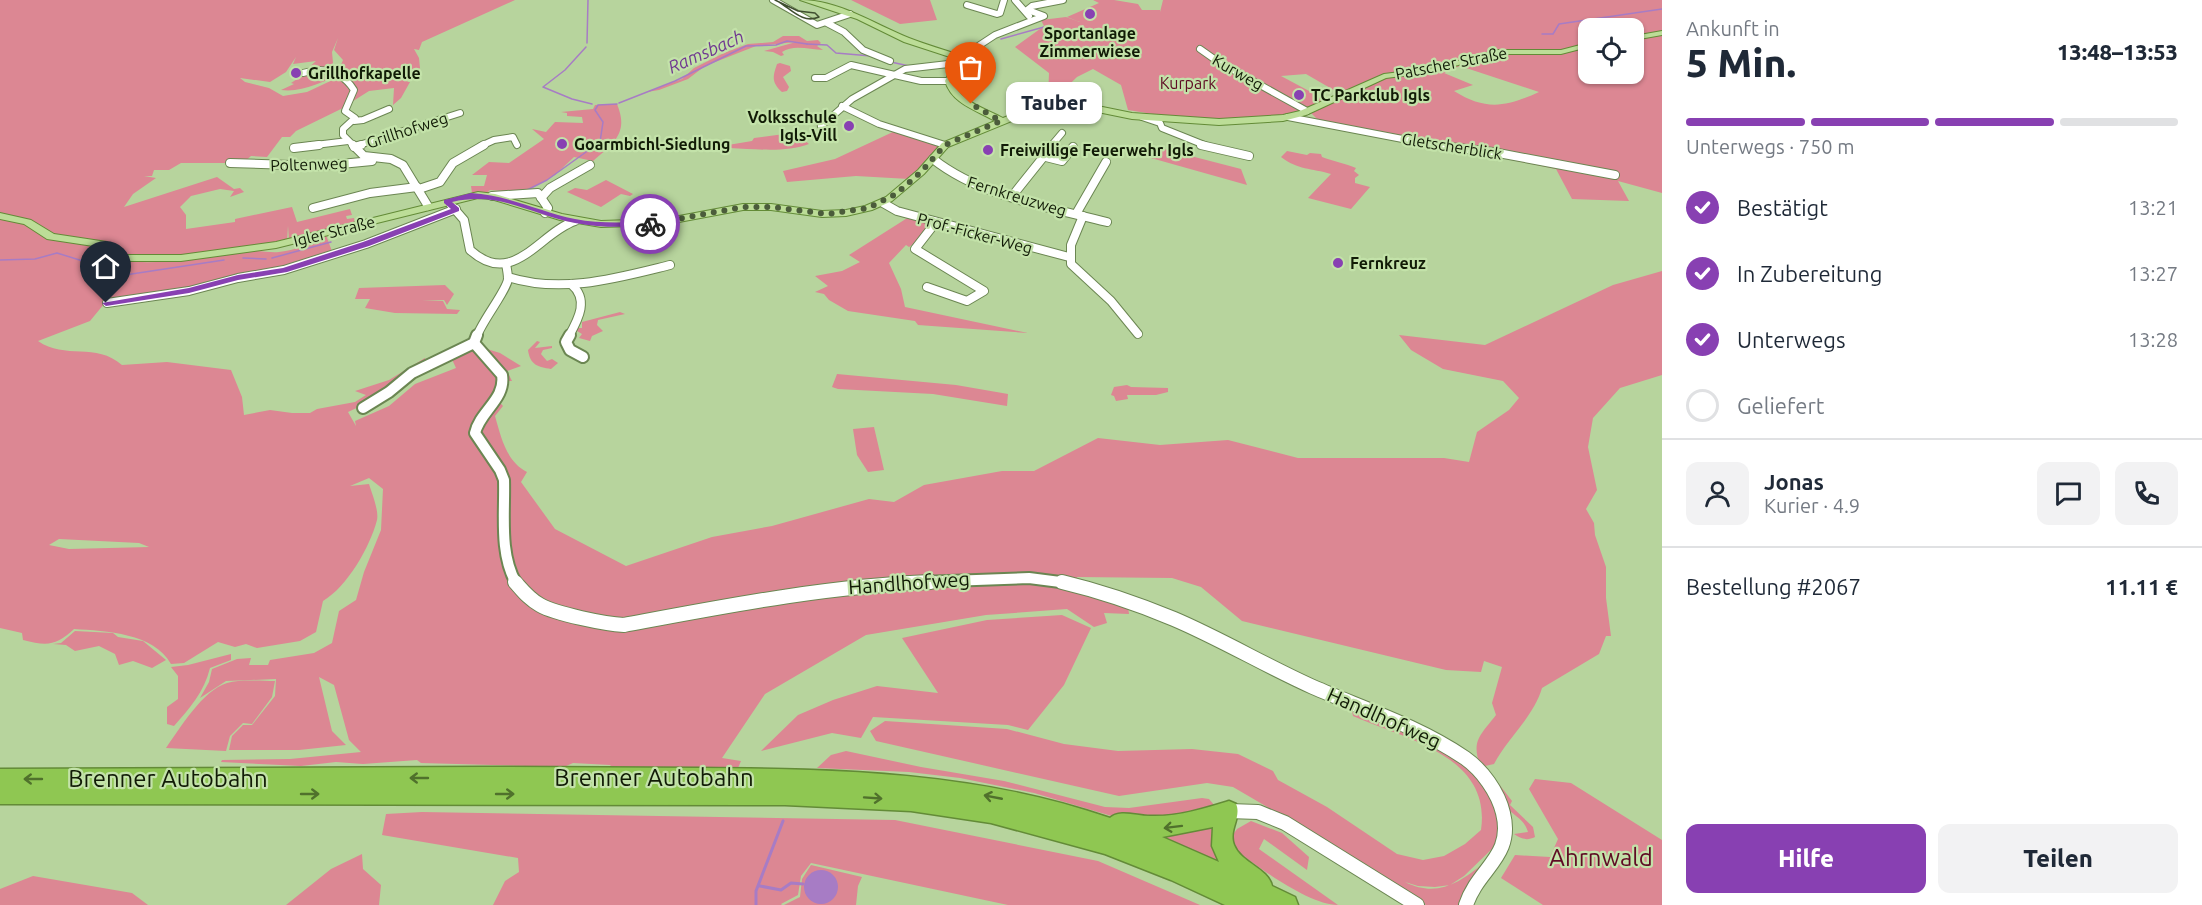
<!DOCTYPE html>
<html lang="de">
<meta charset="utf-8">
<style>
body{margin:0;font-family:Ubuntu,sans-serif;background:#f2f2f3;color:#1f2937;height:100vh;display:flex;flex-direction:column;font-size:22px;white-space:nowrap}
*{box-sizing:border-box;margin:0}
p{font-size:20px;color:#747a83}
.icon{flex:none;width:33px;height:33px;fill:none;stroke:currentColor;stroke-width:2;stroke-linecap:round;stroke-linejoin:round}
.map{position:relative;flex:1;overflow:hidden}
.sheet{display:flex;flex-direction:column;background:#fff;width:540px}
.sheet>*{flex:none}
.controls{position:absolute;left:1578px;top:18px;display:grid;gap:12px}
.controls a{display:grid;place-items:center;width:66px;height:66px;border-radius:12px;background:#fff;box-shadow:0 2px 4px #0004;font-size:30px}
.pin{position:absolute;display:grid;place-items:center;width:51px;height:51px;color:#fff;margin:-62px -26px;border-radius:50% 50% 50% 0;rotate:-45deg;box-shadow:0 0 6px #0007}
.pin .icon{rotate:45deg}
.courier{position:absolute;display:grid;place-items:center;width:60px;height:60px;margin:-30px;border:4px solid #8840b2;border-radius:50%;background:#fff;color:#222;box-shadow:0 2px 8px #0007}
.bubble{position:absolute;height:42px;border-radius:12px;background:#fff;box-shadow:0 2px 4px #0004;font-size:20px;font-weight:800;line-height:42px;text-align:center}
.summary em{font-style:normal;font-weight:800}
.summary div{display:flex;flex-direction:column-reverse}
.summary{display:flex;align-items:center;justify-content:space-between;height:102px;padding:0 24px}
h1{font-size:39px;font-weight:800;line-height:45px}
.bar{display:grid;grid-template-columns:repeat(4,1fr);gap:9px 6px;align-content:center;height:72px;padding:0 24px}
.bar i{height:8px;border-radius:4px;background:#e0e1e3}
.bar .active{background:#8840b2}
.bar p{grid-column:span 4}
.line{display:flex;align-items:center;gap:15px;padding:0 24px;border-top:2px solid #e0e1e3}
.line div{flex:1}
.round{display:grid;place-items:center;flex:none;width:63px;height:63px;border-radius:12px;background:#f2f2f3}
ol{padding:0 24px;list-style:none}
li{display:flex;align-items:center;gap:18px;height:66px}
li p{margin-inline-start:auto}
li .icon{padding:6px;border-radius:50%;background:#8840b2;color:#fff;stroke-width:4}
li:last-child{color:#747a83}
li i{width:33px;height:33px;border:3px solid #e0e1e3;border-radius:50%}
.primary-button{display:flex;gap:12px;margin-top:auto;padding:12px 24px}
.primary-button a{flex:1;height:69px;border-radius:12px;background:#8840b2;color:#fff;font-size:24px;font-weight:800;line-height:69px;text-align:center}
.primary-button a+a{background:#f2f2f3;color:#1f2937}
main{display:flex;flex:1;min-height:0}
.map>svg:first-child{display:block}
</style>
<main>
<div class="map">
<svg width="1662" height="905" viewBox="0 0 1662 905">
<rect width="100%" height="100%" fill="#b7d49d"/>
<!-- green -->
<g fill="#dc8793" fill-rule="evenodd">
<path d="M0,0H515L422,42L419,50L414,49L419,58L420,68L407,82H410L401,98L393,105L394,88L369,91L350,103L356,89L347,76L338,72L343,60L334,50L338,38L332,52L333,63L328,69L306,70L316,61L293,64L296,57L286,72L270,82L240,78L245,82L269,88L283,96L307,92L339,77L348,83L351,90L343,108L296,131L290,137H282L267,157L251,156L243,163H181L169,170H154L152,176H144L156,178L133,194L124,207L217,177L234,189L240,188L244,192L230,197L234,191L220,189L191,196L180,207L186,215V229L235,222V219L292,207L297,222L350,209L352,215L346,216L347,219L354,218L355,225L289,240L288,226L287,241L202,255L127,257L118,251L112,254C133,274 227,251 256,251C264,251 272,253 279,252C297,250 311,243 326,235L333,254L287,269L104,304L90,321L38,341C65,360 96,342 122,365L167,362L231,370L242,397L244,415L270,410L292,413H310L317,409L355,402L366,395L355,391L389,380L425,358L426,362L382,396L348,412L356,426L355,421L389,406L415,384L456,368L450,355L471,346L485,357L492,354L487,349L500,353L521,366L507,371L512,381H505L494,396L503,406L495,416C501,437 506,461 527,472L521,482L555,529L626,566L712,537L772,526L869,499L894,502L924,485L1002,471H1034L1098,438L1160,445L1228,440L1298,458H1444L1469,462L1477,432L1509,410L1519,398L1503,381L1443,369L1411,350L1399,335L1485,345L1613,285L1662,271V375L1620,388L1593,418L1588,447L1597,490L1586,509L1594,523L1595,535L1606,567V598L1611,636H1606L1599,654L1542,688C1533,718 1508,737 1494,764L1485,766L1512,801L1510,805L1533,827L1535,837C1527,841 1521,839 1514,834L1528,832C1524,818 1513,816 1504,805C1492,791 1469,756 1479,738C1483,730 1490,723 1496,715L1492,703L1502,667L1484,661L1481,672L1446,670L1242,621L1201,587L1172,578L1077,577L1076,587L1103,601L1128,607L1129,614L1104,613L1107,623L1094,627L1067,609L986,615L866,635L765,694L722,758L741,761L738,768H613L610,765L573,763L564,767L421,763L417,760L363,764L336,762L301,766L221,762L222,760L290,759L361,752L349,740L334,685L319,677L332,731L346,745L299,750H229L232,736L243,725H252L275,696L276,679L226,681L200,698L209,682L212,669L237,659L251,658L249,665H268L270,660L314,653L332,643L339,611L356,600L364,572L381,530L383,489L369,478L350,486L369,484C372,494 379,510 377,520C370,547 347,587 323,601L316,632L300,641L257,648L246,644L235,647L218,642L184,663L171,664C154,633 106,631 74,629C56,646 47,646 23,640L22,633L0,628ZM59,539L139,543L149,547L69,549L49,545Z"/>
<polygon points="851,0 930,0 937,20 900,24"/>
<path d="M1093,0H1114L1138,4L1142,10H1160V12L1163,0H1662V193L1618,181L1629,201L1572,199L1556,169L1319,121L1311,113L1344,96L1306,74L1281,76L1326,100C1315,105 1303,112 1291,114C1238,125 1181,119 1128,110L1121,85L1093,69L1077,77L1054,99L1048,98L1049,73L1015,47L1044,26L1041,20L1066,17L1080,22L1067,17L1099,3ZM1588,28H1634V74H1588ZM1460,66L1539,92C1506,107 1486,111 1454,91L1473,85L1444,73Z"/>
<path d="M783,36H799L807,41L818,40L821,43L817,46L823,50C810,50 794,44 782,52L784,55L781,56L773,52L764,51L796,42L756,46L705,66L688,79L659,90L647,92L682,79L694,68L724,53L748,44L773,42Z"/>
<path d="M780,63L790,66L791,71L783,77L789,87L787,91L782,92C771,82 773,76 777,64Z"/>
<path d="M327,73L340,75C323,81 302,93 281,90L294,84L291,83L305,74L320,78Z"/>
<path d="M617,104C629,133 614,143 593,161L574,157L555,175L525,192L490,190L487,193H472L471,186H484L487,175H472L489,162L509,163L544,139L532,129L546,132L555,122L583,123L582,117L567,116V113L561,112L593,109L595,105Z"/>
<polygon points="895,131 940,145 909,179 856,176 787,182 783,171 835,159"/>
<path d="M799,132L797,134L809,144C786,153 755,149 730,148L728,145L752,141L754,138Z"/>
<polygon points="1156,147 1241,169 1247,185 1151,158"/>
<path d="M1287,151L1307,155L1310,153L1321,154L1322,157C1333,161 1344,163 1356,168L1354,171L1359,175L1355,178V183L1370,187L1351,209L1308,198L1331,174C1311,168 1298,170 1281,157Z"/>
<polygon points="606,180 633,194 630,196 621,194 601,207 567,192 575,188 587,190"/>
<polygon points="912,215 931,224 922,238 909,247 906,245 889,263 901,289 905,307 1028,333 918,325 915,321 848,311 829,300 824,294 815,292 828,286 815,276 842,271 860,262 849,255"/>
<polygon points="445,285 454,294 447,305 444,300 422,301 443,301 447,309 460,310 457,314 395,313 365,308 370,299 355,299 359,288"/>
<polygon points="620,312 625,314 598,320 597,325 603,331 592,336 590,341 579,338 582,334 577,331 578,328 582,328 582,322"/>
<path d="M537,341L540,342L535,348L552,346V348L543,350L541,354L547,361L552,359L558,363L551,369C538,367 530,365 528,350Z"/>
<polygon points="837,374 956,385 1008,394 1007,406 933,394 838,389 832,387"/>
<polygon points="1127,385 1131,387 1168,388 1168,392 1156,395 1127,395 1128,399 1116,401 1114,396 1111,395 1114,387"/>
<polygon points="874,427 884,470 868,472 857,455 853,429"/>
<polygon points="1062,615 1091,628 1064,685 1028,730 1008,725 873,717 861,738 832,733 761,751 798,715 833,700 877,686 938,693 902,638 987,620"/>
<polygon points="75,631 113,633 118,637 143,641 166,660 152,668 133,661 119,665 115,654 99,646 75,651 66,645 53,644 61,643"/>
<path d="M231,654V660L210,668C204,692 190,708 174,726L167,724V707L178,699V676L171,667L188,665Z"/>
<path d="M275,681L272,697L252,724L243,723L230,736L226,751L166,748C180,728 203,690 227,683C241,679 260,681 275,681Z"/>
<path d="M1351,706L1406,729L1474,770L1489,793L1496,810L1499,832L1494,847L1464,876L1450,885L1435,887L1418,886L1405,882C1437,898 1459,883 1484,863L1463,892L1460,905H1426L1420,902L1373,870L1377,871L1233,787L1207,783L1119,796L876,741L870,731L885,721L1007,729L1064,744L1118,751L1192,749L1238,754L1273,771L1278,780L1327,807L1397,854L1423,860L1444,856L1465,844L1481,830C1492,755 1404,739 1353,716Z"/>
<polygon points="846,751 921,767 1004,781 1105,807 1129,808 1202,798 1209,799 1215,806 1214,811 1125,820 1034,793 960,778 909,772 817,768 831,755"/>
<polygon points="1535,779 1571,783 1662,840 1662,905 1543,905 1501,878 1515,855 1550,857 1558,839 1529,789"/>
<polygon points="422,812 895,820 1098,861 1200,905 1008,905 811,863 801,876 798,895 781,904 782,905 493,905 505,881 519,872 518,858 382,835 386,814"/>
<polygon points="1220,818 1237,872 1135,830"/>
<path d="M1251,821L1282,833L1309,857L1307,870L1264,839L1259,849L1338,905C1309,905 1258,867 1234,849L1232,836L1237,829Z"/>
<polygon points="362,854 363,869 381,885 379,905 286,905 331,869"/>
<polygon points="811,865 862,877 858,886 856,905 784,905 800,897 802,879"/>
<polygon points="33,876 132,893 148,905 0,905 0,889"/>
</g>
<!-- water -->
<circle fill="#a77cc5" cx="821" cy="887" r="17"/>
<g fill="none" stroke-linecap="round" stroke-linejoin="round">
<!-- stream-far1 -->
<g stroke="#a77cc5" stroke-width="1.5">
<polyline points="1542,34 1553,34 1559,24 1662,9"/>
<polyline points="1001,39 1044,27"/>
<polyline points="587,43 588,0"/>
<polyline points="807,44 827,45 836,53 871,56"/>
<polyline points="586,47 565,70 543,87 572,99 592,104"/>
<polyline points="891,62 909,66"/>
<polyline points="619,103 675,81 746,46 776,45 787,41 807,44"/>
<polyline points="527,190 547,180 600,142 603,122 595,110 598,105 617,104"/>
<polyline points="243,258 266,259"/>
<polyline points="272,258 331,242"/>
<polyline points="0,260 35,259 57,253 86,262 89,271 125,275 224,260"/>
</g>
<!-- stream -->
<g stroke="#a77cc5" stroke-width="3">
<polyline points="760,886 781,890 791,883 803,884"/>
<polyline points="756,905 756,891 783,821"/>
</g>
<!-- minor-far3 casing -->
<g stroke="#6b8652" stroke-width="8">
<g id="minor-far3">
<polyline points="773,0 817,25 850,14"/>
<polyline points="1015,0 1029,16"/>
<polyline points="967,5 997,14 1000,13 1004,0"/>
<polyline points="1027,10 1032,6 1063,0"/>
<polyline points="827,23 844,32 863,50 890,61"/>
<polyline points="1200,49 1217,61 1307,111"/>
<polyline points="960,58 995,35 1044,16 1028,10"/>
<path d="M303,73C324,67 342,71 354,90L345,111L355,118L343,129V135L354,146"/>
<polyline points="815,78 826,78 851,65 921,81 949,81"/>
<polyline points="842,106 879,124 945,145"/>
<polyline points="1142,117 1160,123 1162,128 1207,146"/>
<polyline points="1288,117 1439,146"/>
<polyline points="354,121 363,120 389,109"/>
<polyline points="821,126 852,99 905,69 957,63"/>
<polyline points="307,146 348,141"/>
<polyline points="356,146 460,113"/>
<polyline points="481,146 494,140 513,137 517,145"/>
<polyline points="1051,146 1062,133"/>
</g>
</g>
<!-- minor-far2 casing -->
<g stroke="#6b8652" stroke-width="10">
<g id="minor-far2">
<polyline points="353,145 364,156 391,159 403,165 428,206"/>
<polyline points="1201,145 1249,156"/>
<polyline points="1432,145 1493,152 1615,175"/>
<polyline points="354,147 361,145"/>
<polyline points="294,148 319,145"/>
<polyline points="1042,156 1062,161 1073,147"/>
<path d="M933,159C981,197 1049,207 1107,222"/>
<polyline points="230,163 320,166 372,161"/>
<polyline points="419,189 440,182 453,163 484,145"/>
<polyline points="1013,195 1053,145"/>
<polyline points="492,196 538,193 548,208 545,213"/>
<polyline points="541,198 550,188 590,165"/>
<polyline points="883,203 897,211 1069,257"/>
<path d="M451,205L464,220L470,250C513,289 539,233 575,221"/>
<polyline points="313,208 370,193 417,187"/>
<polyline points="1076,214 1106,162"/>
<polyline points="1083,216 1071,245 1071,264 1111,301 1138,334"/>
<path d="M508,277C562,294 617,278 670,265"/>
<polyline points="927,287 967,301 984,291 915,249 936,222"/>
<polyline points="107,303 189,291 238,278 284,270 366,244 456,209"/>
<path d="M477,336C482,321 507,290 508,279C508,274 507,269 506,264"/>
<path d="M569,336C579,318 589,299 571,284"/>
</g>
</g>
<!-- minor-far1 casing -->
<g stroke="#6b8652" stroke-width="14">
<g id="minor-far1">
<path d="M477,335L474,343L502,375C506,399 480,411 475,433L500,470L504,480C505,514 499,553 516,583"/>
<polyline points="570,335 566,342 570,350 583,357"/>
<polyline points="363,408 389,392 412,373 474,343"/>
<polyline points="893,583 1029,578 1068,583"/>
</g>
</g>
<!-- minor casing -->
<g stroke="#6b8652" stroke-width="16">
<g id="minor">
<path d="M515,582C523,591 529,599 540,605C556,614 605,624 624,625C726,606 827,586 931,582"/>
<path d="M1062,582C1100,591 1138,604 1174,619C1221,639 1266,666 1313,687C1364,709 1418,726 1465,758C1482,770 1498,792 1503,813C1514,857 1478,868 1466,905"/>
<polyline points="1229,811 1258,812 1285,823 1417,905"/>
</g>
</g>
<!-- major casing -->
<g stroke="#638b37" stroke-width="2">
<g id="major">
<path d="M800,0C839,0 874,24 909,38C927,45 945,50 963,56L953,81C960,102 985,108 1003,118L1045,101L1083,103L1132,113L1219,119L1283,115L1300,111L1384,74L1433,68L1498,50H1561L1588,43V47L1561,54H1498L1433,72L1386,78L1306,115L1283,121L1219,125L1132,119L1083,109L1046,107L948,147L924,174L892,201L872,210L846,216L822,217L771,210H743L663,225L601,227L560,220L491,199L478,198L276,248L181,261H124L100,247L47,239L24,224L0,219V213L31,220L54,234L107,242L126,255H181L276,242L478,192L495,194L562,214L601,221L663,219L743,204H771L822,211L846,210L865,206L886,197L918,170L942,143L995,121C976,110 952,104 945,81L956,59L904,42L857,19Z"/>
<polygon points="1662,31 1662,35 1634,40 1634,36"/>
</g>
</g>
<!-- highway casing -->
<g stroke="#638b37" stroke-width="3">
<path id="highway" d="M483,767C556,767 629,768 701,768C840,769 978,772 1110,818C1119,809 1137,816 1150,816C1178,817 1203,809 1229,801L1236,804C1242,817 1228,830 1234,845C1241,863 1268,868 1272,886L1295,897L1298,905H1225L1171,880L1105,854L991,823L911,811L785,805L0,804V769ZM1213,827L1212,846L1219,862L1162,837Z"/>
</g>
<!-- minor-far3 -->
<use href="#minor-far3" stroke="#fff" stroke-width="6"/>
<!-- minor-far2 -->
<use href="#minor-far2" stroke="#fff" stroke-width="8"/>
<!-- minor-far1 -->
<use href="#minor-far1" stroke="#fff" stroke-width="10"/>
<!-- minor -->
<use href="#minor" stroke="#fff" stroke-width="14"/>
<!-- major -->
<use href="#major" fill="#bcdd97" fill-rule="evenodd"/>
<!-- highway -->
<use href="#highway" fill="#8fc752" fill-rule="evenodd"/>
<!-- tram -->
<path stroke="#404f30" stroke-width="1.5" d="M775,0L798,11L815,13L819,17C803,24 792,10 779,2"/>
</g>
<!-- one-way arrows -->
<defs><path id="oneway-shaft" d="M-6 0H5M1.5-3L5.5 0L1.5 3" fill="none" stroke-width="1.6" stroke-linecap="round" stroke-linejoin="round" transform="scale(1.5)"/></defs>
<g stroke="#50712c">
<use href="#oneway-shaft" transform="translate(419 778) rotate(180)"/>
<use href="#oneway-shaft" transform="translate(33 779) rotate(-180)"/>
<use href="#oneway-shaft" transform="translate(310 794)"/>
<use href="#oneway-shaft" transform="translate(505 794)"/>
<use href="#oneway-shaft" transform="translate(993 797) rotate(-169)"/>
<use href="#oneway-shaft" transform="translate(873 798) rotate(4)"/>
<use href="#oneway-shaft" transform="translate(1173 827) rotate(173)"/>
</g>
<!-- route -->
<path fill="#8840b2" d="M471,193C508,195 540,212 575,219C599,224 625,222 650,222L653,224L650,226C625,227 599,228 575,223C529,214 500,191 452,202L459,208V211L369,246L287,272L238,280L189,293L106,306L102,303L189,288L238,275L283,268L363,242L451,209L444,203V200Z"/>
<g fill="none" stroke-linecap="round" stroke-linejoin="round">
<!-- done -->
<polyline stroke="#4b5c3b" stroke-width="6" stroke-dasharray="0 10.8" points="650,224 743,207 771,207 828,214 868,208 896,194 921,172 945,145 1001,121 971,104"/>
</g>
<!-- markers -->
<g fill="#8840b2" stroke="#c3e2a9" stroke-width="2">
<circle cx="1090" cy="14" r="6"/>
<circle cx="296" cy="73" r="6"/>
<circle cx="1299" cy="95" r="6"/>
<circle cx="849" cy="126" r="6"/>
<circle cx="562" cy="144" r="6"/>
<circle cx="988" cy="150" r="6"/>
<circle cx="1338" cy="263" r="6"/>
</g>
<g text-anchor="middle" stroke-width="4.5" stroke-linejoin="round" paint-order="stroke">
<!-- far-poi labels -->
<g font-size="16" font-weight="bold" fill="#111b06" stroke="#c3e2a9" text-anchor="start">
<text x="1090" y="39" text-anchor="middle">Sportanlage<tspan x="1090" dy="18">Zimmerwiese</tspan></text>
<text x="308" y="79">Grillhofkapelle</text>
<text x="1311" y="101">TC Parkclub Igls</text>
<text x="837" y="123" text-anchor="end">Volksschule<tspan x="837" dy="18">Igls-Vill</tspan></text>
<text x="574" y="150">Goarmbichl-Siedlung</text>
<text x="1000" y="156">Freiwillige Feuerwehr Igls</text>
<text x="1350" y="269">Fernkreuz</text>
</g>
<!-- far-street labels -->
<g font-size="16" fill="#111b06" stroke="#c3e2a9">
<text transform="translate(1451 63) rotate(-11)" y="6">Patscher Straße</text>
<text transform="translate(1238 72) rotate(30)" y="6">Kurweg</text>
<text transform="translate(407 130) rotate(-18)" y="6">Grillhofweg</text>
<text transform="translate(1452 146) rotate(9)" y="6">Gletscherblick</text>
<text transform="translate(309 164) rotate(-2)" y="6">Poltenweg</text>
<text transform="translate(1017 196) rotate(17)" y="6">Fernkreuzweg</text>
<text transform="translate(334 231) rotate(-14)" y="6">Igler Straße</text>
<text transform="translate(975 233) rotate(15)" y="6">Prof.-Ficker-Weg</text>
</g>
<!-- far-park labels -->
<g font-size="16" fill="#5f0b24" stroke="#c3e2a9">
<text x="1188" y="89">Kurpark</text>
</g>
<!-- far-water labels -->
<g font-size="18" font-style="italic" fill="#703991" stroke="#c3e2a9">
<text transform="translate(706 52) rotate(-24)" y="6">Ramsbach</text>
</g>
<!-- street labels -->
<g font-size="20" fill="#111b06" stroke="#c3e2a9">
<text transform="translate(909 583) rotate(-4)" y="7">Handlhofweg</text>
<text transform="translate(1384 718) rotate(24)" y="7">Handlhofweg</text>
</g>
<!-- near-street labels -->
<g font-size="24" fill="#111b06" stroke="#c3e2a9">
<text x="654" y="786">Brenner Autobahn</text>
<text x="168" y="787">Brenner Autobahn</text>
</g>
<!-- near-park labels -->
<g font-size="24" fill="#5f0b24" stroke="#c3e2a9">
<text x="1601" y="866">Ahrnwald</text>
</g>
</g>
</svg>
<div class="controls">
<a><svg class="icon" aria-label="locate" viewBox="0 0 24 24"><circle cx="12" cy="12" r="6"/><path d="M12 2v4M12 18v4M2 12h4M18 12h4"/></svg></a>
</div>
<div class="pin" style="left:971px;top:104px;background:#ea580c"><svg class="icon" aria-label="bag" viewBox="0 0 24 24"><path d="M5 8h14l-1 12H6zM9 8a3 3 0 0 1 6 0"/></svg></div>
<div class="pin" style="left:106px;top:303px;background:#1f2937"><svg class="icon" aria-label="home" viewBox="0 0 24 24"><path d="M3 11l9-7 9 7M6 9v11h12V9"/></svg></div>
<div class="courier" style="left:650px;top:224px"><svg class="icon" aria-label="bike" viewBox="0 0 24 24"><circle cx="6" cy="16" r="4"/><circle cx="18" cy="16" r="4"/><path d="M6 16l4-8h5l3 8M10 8l3 8H6M13 5h3"/></svg></div>
<div class="bubble" style="left:1006px;top:82px;width:96px">Tauber</div>
</div>
<section class="sheet">
<div class="summary"><div><h1>5 Min.</h1><p>Ankunft in</p></div><em>13:48–13:53</em></div>
<div class="bar"><i class="active"></i><i class="active"></i><i class="active"></i><i></i><p>Unterwegs · 750 m</p></div>
<ol>
<li><svg class="icon" aria-label="check" viewBox="0 0 24 24"><path d="M5 12l5 5 9-10"/></svg>Bestätigt<p>13:21</p></li>
<li><svg class="icon" aria-label="check" viewBox="0 0 24 24"><path d="M5 12l5 5 9-10"/></svg>In Zubereitung<p>13:27</p></li>
<li><svg class="icon" aria-label="check" viewBox="0 0 24 24"><path d="M5 12l5 5 9-10"/></svg>Unterwegs<p>13:28</p></li>
<li><i></i>Geliefert</li>
</ol>
<div class="line" style="height:108px"><a class="round"><svg class="icon" aria-label="person" viewBox="0 0 24 24"><circle cx="12" cy="8" r="4"/><path d="M4 21q1-7 8-7t8 7"/></svg></a><div><b>Jonas</b><p>Kurier · 4.9</p></div><a class="round"><svg class="icon" aria-label="chat" viewBox="0 0 24 24"><path d="M4 5h16v11H9l-5 4z"/></svg></a><a class="round"><svg class="icon" aria-label="phone" viewBox="0 0 24 24"><path d="M5 4h4l2 5-3 2q2 4 5 5l2-3 5 2v4C11 20 4 13 5 4z"/></svg></a></div>
<div class="line" style="height:78px"><div>Bestellung #2067</div><b>11.11 €</b></div>
<div class="primary-button"><a>Hilfe</a><a>Teilen</a></div>
</section>
</main>
